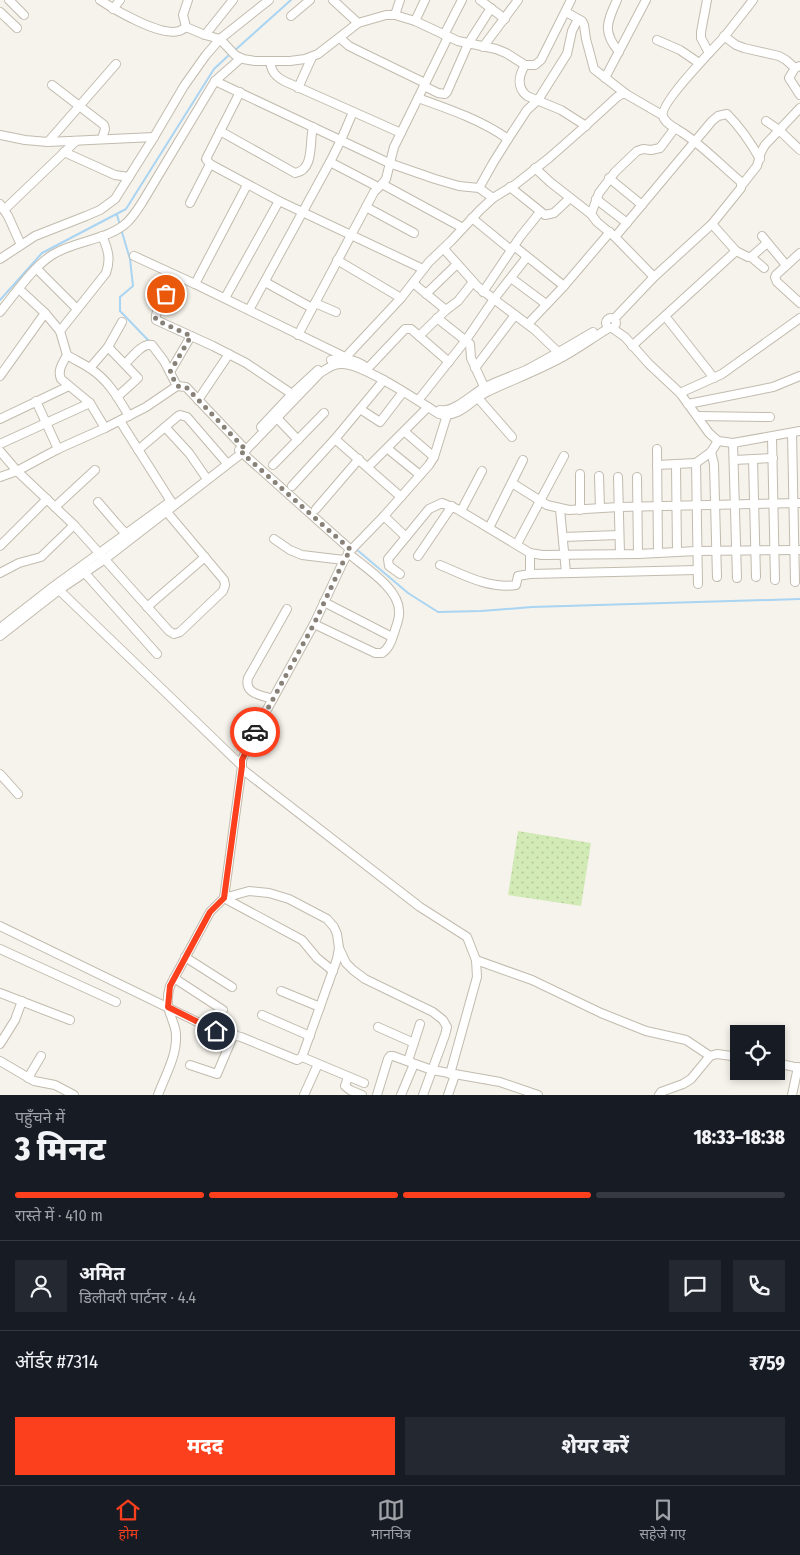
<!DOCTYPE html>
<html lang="hi">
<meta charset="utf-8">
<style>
body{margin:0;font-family:"Fira Sans Condensed","Noto Sans Devanagari",sans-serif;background:#242831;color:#f1f3f6;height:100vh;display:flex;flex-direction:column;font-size:19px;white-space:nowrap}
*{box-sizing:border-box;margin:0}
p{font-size:16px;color:#9ea1a6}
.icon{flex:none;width:28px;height:28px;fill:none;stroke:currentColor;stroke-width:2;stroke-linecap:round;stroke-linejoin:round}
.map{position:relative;height:1095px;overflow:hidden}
.panel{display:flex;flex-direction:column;background:#171b24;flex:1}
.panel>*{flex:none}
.fabs{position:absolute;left:730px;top:1025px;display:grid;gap:10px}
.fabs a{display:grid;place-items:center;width:55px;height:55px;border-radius:0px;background:#171b24;box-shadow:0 2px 8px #0003;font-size:25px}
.pin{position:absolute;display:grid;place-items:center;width:42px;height:42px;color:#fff;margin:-21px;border:2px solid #fff;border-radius:50%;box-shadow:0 1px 5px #0007}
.courier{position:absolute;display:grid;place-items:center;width:50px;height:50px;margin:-25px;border:4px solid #fc3f1d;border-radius:50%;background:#fff;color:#222;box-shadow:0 1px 6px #0007}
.summary em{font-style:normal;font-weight:800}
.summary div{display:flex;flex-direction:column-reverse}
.summary{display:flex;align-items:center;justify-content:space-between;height:85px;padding:0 15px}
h1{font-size:32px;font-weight:800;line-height:38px}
.bar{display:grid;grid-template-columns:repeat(4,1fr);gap:8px 5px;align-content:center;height:60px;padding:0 15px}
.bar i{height:6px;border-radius:4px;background:#363941}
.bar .on{background:#fc3f1d}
.bar p{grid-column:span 4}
.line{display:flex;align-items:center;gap:12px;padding:0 15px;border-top:1px solid #363941}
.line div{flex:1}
.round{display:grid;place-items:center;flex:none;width:52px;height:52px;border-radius:0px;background:#242831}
.primary-button{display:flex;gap:10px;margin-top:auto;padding:10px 15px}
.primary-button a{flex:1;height:58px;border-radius:0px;background:#fc3f1d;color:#fff;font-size:20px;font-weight:800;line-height:58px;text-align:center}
.primary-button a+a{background:#242831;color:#f1f3f6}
.dock{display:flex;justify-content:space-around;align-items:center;height:70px;border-top:1px solid #363941;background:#171b24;font-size:14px;color:#9ea1a6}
.dock a{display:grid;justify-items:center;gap:2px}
.dock .on{color:#fc3f1d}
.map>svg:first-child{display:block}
</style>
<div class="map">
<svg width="800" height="1095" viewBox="0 0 800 1095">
<defs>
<pattern id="grass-dots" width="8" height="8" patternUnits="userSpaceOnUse" patternTransform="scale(1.25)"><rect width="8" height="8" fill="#d2eab5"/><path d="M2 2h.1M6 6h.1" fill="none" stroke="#b6ca9c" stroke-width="1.8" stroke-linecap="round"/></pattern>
</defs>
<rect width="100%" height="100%" fill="#f6f3ec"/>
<!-- grass -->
<polygon fill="url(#grass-dots)" points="518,831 591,843 581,906 508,895"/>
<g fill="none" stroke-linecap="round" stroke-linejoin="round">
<!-- stream -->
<g stroke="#a9d4f2" stroke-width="2">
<polyline points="234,51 291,0"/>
<polyline points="117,215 120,225"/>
<polyline points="121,229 130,259 133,286 120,297 120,311 149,341"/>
<polyline points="0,300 42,253 126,209 214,69 230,54"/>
<polyline points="356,549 408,593 438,612 481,611 532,607 800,599"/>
</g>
<!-- minor casing -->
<g stroke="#c2bbae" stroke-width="10">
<g id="minor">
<polyline points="9,0 24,15"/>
<path d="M100,0C115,10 161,37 179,31C180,31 185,28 186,27"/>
<polyline points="188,0 183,15 186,27 205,35 220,39 235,55 243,59 255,61 290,61 305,59 318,54 358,23 386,15 395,15 415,21 458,41 496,49 506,53 525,65 535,65 541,60 571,0"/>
<polyline points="333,0 358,23"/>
<polyline points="480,0 505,19"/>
<path d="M617,0C607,22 602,32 619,52"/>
<polyline points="707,0 701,32 701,38 709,53"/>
<polyline points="113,9 120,0"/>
<polyline points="0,12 17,28"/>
<polyline points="566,12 582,21 584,25 586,39 594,69 626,94"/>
<polyline points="395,15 400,0"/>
<polyline points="291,16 310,0"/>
<polyline points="415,21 425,0"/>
<polyline points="205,35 233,0"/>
<polyline points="444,35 462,0"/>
<polyline points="724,36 736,45 744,48 779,56 786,60 795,68"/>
<polyline points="340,38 349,46 359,51 425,83"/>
<polyline points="657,40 680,50 699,63"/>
<polyline points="483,47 518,0"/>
<path d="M270,62C272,72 275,76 284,81L401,133"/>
<path d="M525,65C519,75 516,87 527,96L561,110L586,126"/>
<polyline points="800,66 795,68 789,78 800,95"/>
<polyline points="605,78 646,0"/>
<polyline points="215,81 389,163 435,179 459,186 479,188 493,198"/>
<polyline points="52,85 104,125 105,129 102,139"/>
<polyline points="424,86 438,93 445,94 447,92 468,44 491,8"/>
<polyline points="298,88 312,57"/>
<path d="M418,98C449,109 481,120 508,139"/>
<polyline points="766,121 779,130 800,150"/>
<path d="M220,131L295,173C315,170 309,141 313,127"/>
<polyline points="0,135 25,140 48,142 154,137"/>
<polyline points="48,142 116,64"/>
<polyline points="64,152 115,175 129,177"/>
<polyline points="330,162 378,187"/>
<polyline points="210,164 206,159 240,92"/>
<polyline points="535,168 550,182 591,214 597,222 615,237 654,277"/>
<polyline points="609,178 642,205"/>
<polyline points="382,184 463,228"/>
<polyline points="742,185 757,166 761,152 765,145 800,108"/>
<polyline points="510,187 545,215 554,213 570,198"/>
<polyline points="479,188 493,163 508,139 527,110 538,100 567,54 572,31 578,19"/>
<polyline points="596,199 627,223"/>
<polyline points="190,203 210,164 279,201 423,269"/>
<polyline points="0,204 8,216 21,245"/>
<polyline points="366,207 414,233"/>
<polyline points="4,210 76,141"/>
<polyline points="591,214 599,193 615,172 637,151 643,149 651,150 660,148 675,128"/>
<polyline points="472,218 511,250"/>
<polyline points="762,236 786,265"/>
<path d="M615,237L712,121L718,116L727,114C740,127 751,143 760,159"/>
<polyline points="514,246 564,286"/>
<polyline points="444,249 478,287 535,330 559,353"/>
<polyline points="736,251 748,257 751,257 767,243"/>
<polyline points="800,253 776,275 775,277 777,282 800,303"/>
<polyline points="134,256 195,284 345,357"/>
<polyline points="751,257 764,268"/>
<polyline points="0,259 35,236 86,216 100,210 115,199 154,137 184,86 206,55 220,39 269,0"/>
<polyline points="337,260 401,298"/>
<polyline points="37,269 77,309"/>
<path d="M176,276C170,287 154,309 156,320L213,346L246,363L292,394"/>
<polyline points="511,278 546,304"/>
<polyline points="265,282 312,308"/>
<polyline points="413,283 446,310"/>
<polyline points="195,284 247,185"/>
<path d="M19,289L45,313L60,331L67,355C75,360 84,364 91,369C109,381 118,398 129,416"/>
<polyline points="483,292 520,237 540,212"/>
<polyline points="426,294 457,264"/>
<polyline points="225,298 279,201"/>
<polyline points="315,303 336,312"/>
<polyline points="249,310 330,162 341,140 353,112"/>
<path d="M0,312C15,294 32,268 52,255C74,241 103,241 124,225C132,219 138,209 143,201L215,81L241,58"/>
<polyline points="665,316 714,378"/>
<circle cx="611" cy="323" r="5"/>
<polyline points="437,318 470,344 471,358 486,391"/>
<path d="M614,319L654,277L712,224L741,188V182C722,166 704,147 683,133C677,129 665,124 663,116C659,104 715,47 725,36C734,24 744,12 753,0"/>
<polyline points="528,324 564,286 610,232"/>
<polyline points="612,328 625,337 649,364 680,393 709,433 718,441 733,443 800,431"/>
<path d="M60,331L106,273C111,259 108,249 102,236"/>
<polyline points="298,335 374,192 382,184 386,179 394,147 448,37"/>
<polyline points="419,336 446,310 458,301 473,282"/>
<polyline points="632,346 736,251 712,224"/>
<polyline points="108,347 138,378 117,397"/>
<path d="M67,355C63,363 57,370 61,379L90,403L105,428"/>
<path d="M331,360C344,358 352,359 363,365"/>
<polyline points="343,360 401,298 429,262 451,241 480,210 493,198 516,184 549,158 582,129 617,97 622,94 626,94 662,115"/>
<path d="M125,364C132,357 142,343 152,345L164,361L177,386"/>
<polyline points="369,367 405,329 411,329 449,362"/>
<polyline points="90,368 108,347 122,322"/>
<polyline points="475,368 515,315"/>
<polyline points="170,372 191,336"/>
<polyline points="0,376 45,313"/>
<polyline points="680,393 722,374 800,318"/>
<polyline points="420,398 466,340 494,299 527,257"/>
<polyline points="478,398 512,437"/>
<polyline points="198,400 229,354"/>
<polyline points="36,401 58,449"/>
<polyline points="688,404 773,387 800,376"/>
<polyline points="360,409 380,422 403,392"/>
<path d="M440,410C453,413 472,395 483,388C497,381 512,376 526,370C549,358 571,345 593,332"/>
<polyline points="447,415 434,457 429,465 384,516 351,550 344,560 314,624 253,735 242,760 242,769 420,907 467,937 476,960 477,977 450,1074"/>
<polyline points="697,416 770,417"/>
<polyline points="277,418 298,440"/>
<polyline points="0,419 69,386"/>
<polyline points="120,421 172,503"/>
<polyline points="165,427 189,453 207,479"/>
<polyline points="261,427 292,394 318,370"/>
<polyline points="405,432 434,457"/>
<polyline points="792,433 795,582"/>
<polyline points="772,437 775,580"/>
<polyline points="335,439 384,380"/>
<polyline points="733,443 737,578"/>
<polyline points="0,444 90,403"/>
<polyline points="388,449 420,475"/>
<polyline points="657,449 658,552"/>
<polyline points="138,450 178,416 180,415 187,417 225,461"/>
<polyline points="239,450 351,550"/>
<polyline points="0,451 17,471 74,525 169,631 174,634 180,632 223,591 225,585 224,580 166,511"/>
<polyline points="711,452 714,464 717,577"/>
<polyline points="753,459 756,577"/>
<polyline points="734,460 773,458"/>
<polyline points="273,465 324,413"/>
<polyline points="657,465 696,463"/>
<polyline points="676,465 677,551"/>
<polyline points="368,467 428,407"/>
<polyline points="599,476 600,508"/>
<polyline points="0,477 17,471 58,449 105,428 146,407 177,386 186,387 246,450"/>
<polyline points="618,477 620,554"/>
<polyline points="637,477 638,554"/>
<polyline points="512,483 547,505 569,510 619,507 800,503"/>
<polyline points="292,486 335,439 401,497"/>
<polyline points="98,502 116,523 126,534"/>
<polyline points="55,507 95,470"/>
<polyline points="316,509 359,459"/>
<polyline points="560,509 566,573"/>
<polyline points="580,510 580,474"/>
<polyline points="461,511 482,471"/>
<polyline points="384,516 406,537"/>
<polyline points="489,528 523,460"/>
<polyline points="563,537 619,535"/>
<polyline points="274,539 290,550 302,555 344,560"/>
<polyline points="517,544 564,456"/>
<polyline points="0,546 47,499"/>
<polyline points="530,553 530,574 697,570"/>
<polyline points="418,556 452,506"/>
<path d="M440,565C464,575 489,589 516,585L518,576L530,574"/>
<polyline points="84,572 157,654"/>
<polyline points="0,573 19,563 41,557 74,525"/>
<polyline points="400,574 389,566 388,559 429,509 442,503 457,509 530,553 542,555 638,554 697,551 800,550"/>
<polyline points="698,584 696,463 711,452 718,441"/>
<polyline points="56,587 242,766 224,898 302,940 317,958 333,971"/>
<polyline points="324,602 392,637"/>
<polyline points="147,607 205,557"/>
<path d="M314,624L375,653H382C390,648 392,639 395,630C397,624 400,617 399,611C399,588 364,567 348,553"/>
<polyline points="0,628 54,586 171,501"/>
<path d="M0,636L59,590L105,559L246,450L320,373C327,369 332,364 341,364C361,362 420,402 439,414C459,419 471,400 487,392C510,381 534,372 557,360C575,351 592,338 609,328"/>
<path d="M273,699C261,695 244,694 248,678L287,609"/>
<polyline points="0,774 18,794"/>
<path d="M0,926L216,1031L241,1037L297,1060L302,1057L337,959L339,948L337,934L334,927L327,919L289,899L269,893L249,891L224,898L210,912L170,986C167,996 167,1007 171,1016C173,1023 176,1028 176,1035C177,1056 165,1076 158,1095"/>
<polyline points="339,948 346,963 353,970 365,979 433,1012 443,1020 447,1027 445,1035 423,1095"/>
<polyline points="0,949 116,1002"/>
<polyline points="185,957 232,987"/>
<polyline points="476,960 532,980 601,1013 646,1031 686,1040 710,1056"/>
<polyline points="174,978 223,1010"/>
<polyline points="281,991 320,1007"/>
<polyline points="0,993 70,1020"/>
<polyline points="262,1015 310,1036"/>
<polyline points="378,1027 414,1043"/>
<polyline points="0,1044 15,1020 22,1001"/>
<polyline points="302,1057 364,1083"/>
<polyline points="0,1061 34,1081 55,1085 74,1095"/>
<polyline points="408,1061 420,1024"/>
<polyline points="776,1063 800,1068"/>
<polyline points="190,1065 217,1074 234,1034"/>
<polyline points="348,1077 345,1086 350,1090 362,1095"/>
<polyline points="28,1078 41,1056"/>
<polyline points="304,1095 318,1064"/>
<polyline points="377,1095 388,1059 390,1056 393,1056 432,1070 500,1082 538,1095"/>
<polyline points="401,1095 414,1064"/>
<polyline points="448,1095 455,1075"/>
<polyline points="659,1095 661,1092 683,1084 691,1079 710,1056 717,1054 739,1057"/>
<polyline points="792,1095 798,1067"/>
</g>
</g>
<!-- minor -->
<use href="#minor" stroke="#fff" stroke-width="8"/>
</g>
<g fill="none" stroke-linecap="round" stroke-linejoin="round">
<!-- done -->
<polyline stroke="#878178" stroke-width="5" stroke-dasharray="0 9" points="166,294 155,316 156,320 191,336 170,372 177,386 186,387 246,450 242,453 351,550 344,560 314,624 255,732"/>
<!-- route -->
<polyline stroke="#fc3f1d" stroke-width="6" points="216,1031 168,1007 170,986 210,912 224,898 242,766 242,760 255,732"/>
</g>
</svg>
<div class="fabs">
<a><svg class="icon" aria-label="locate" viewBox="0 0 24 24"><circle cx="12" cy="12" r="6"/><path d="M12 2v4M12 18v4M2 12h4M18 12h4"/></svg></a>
</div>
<div class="pin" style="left:166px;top:294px;background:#ea580c"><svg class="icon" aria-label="bag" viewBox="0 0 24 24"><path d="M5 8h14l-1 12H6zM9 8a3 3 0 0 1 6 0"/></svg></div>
<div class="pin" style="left:216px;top:1031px;background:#1f2937"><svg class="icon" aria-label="home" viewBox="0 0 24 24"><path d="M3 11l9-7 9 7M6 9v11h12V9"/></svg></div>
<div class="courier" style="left:255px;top:732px"><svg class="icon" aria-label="car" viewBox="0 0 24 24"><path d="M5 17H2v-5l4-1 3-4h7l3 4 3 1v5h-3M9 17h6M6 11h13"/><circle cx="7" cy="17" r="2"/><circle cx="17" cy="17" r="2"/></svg></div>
</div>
<section class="panel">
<div class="summary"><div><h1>3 मिनट</h1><p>पहुँचने में</p></div><em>18:33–18:38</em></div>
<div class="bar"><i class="on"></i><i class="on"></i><i class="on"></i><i></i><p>रास्ते में · 410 m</p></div>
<div class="line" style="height:90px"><a class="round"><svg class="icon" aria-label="person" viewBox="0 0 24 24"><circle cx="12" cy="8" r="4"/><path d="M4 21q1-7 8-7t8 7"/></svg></a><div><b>अमित</b><p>डिलीवरी पार्टनर · 4.4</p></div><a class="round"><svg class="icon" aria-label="chat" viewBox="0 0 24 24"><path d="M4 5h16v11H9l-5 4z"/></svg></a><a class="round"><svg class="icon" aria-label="phone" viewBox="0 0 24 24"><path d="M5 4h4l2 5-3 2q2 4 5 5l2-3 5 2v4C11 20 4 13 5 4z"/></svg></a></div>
<div class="line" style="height:65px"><div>ऑर्डर #7314</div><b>₹759</b></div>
<div class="primary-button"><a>मदद</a><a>शेयर करें</a></div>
</section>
<nav class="dock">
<a class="on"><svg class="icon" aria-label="home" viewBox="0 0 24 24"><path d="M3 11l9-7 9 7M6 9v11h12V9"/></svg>होम</a>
<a><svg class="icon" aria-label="map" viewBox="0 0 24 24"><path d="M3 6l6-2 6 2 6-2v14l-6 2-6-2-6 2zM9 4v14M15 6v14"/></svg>मानचित्र</a>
<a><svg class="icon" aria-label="saved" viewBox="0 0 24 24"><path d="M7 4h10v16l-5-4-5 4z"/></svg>सहेजे गए</a>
</nav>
